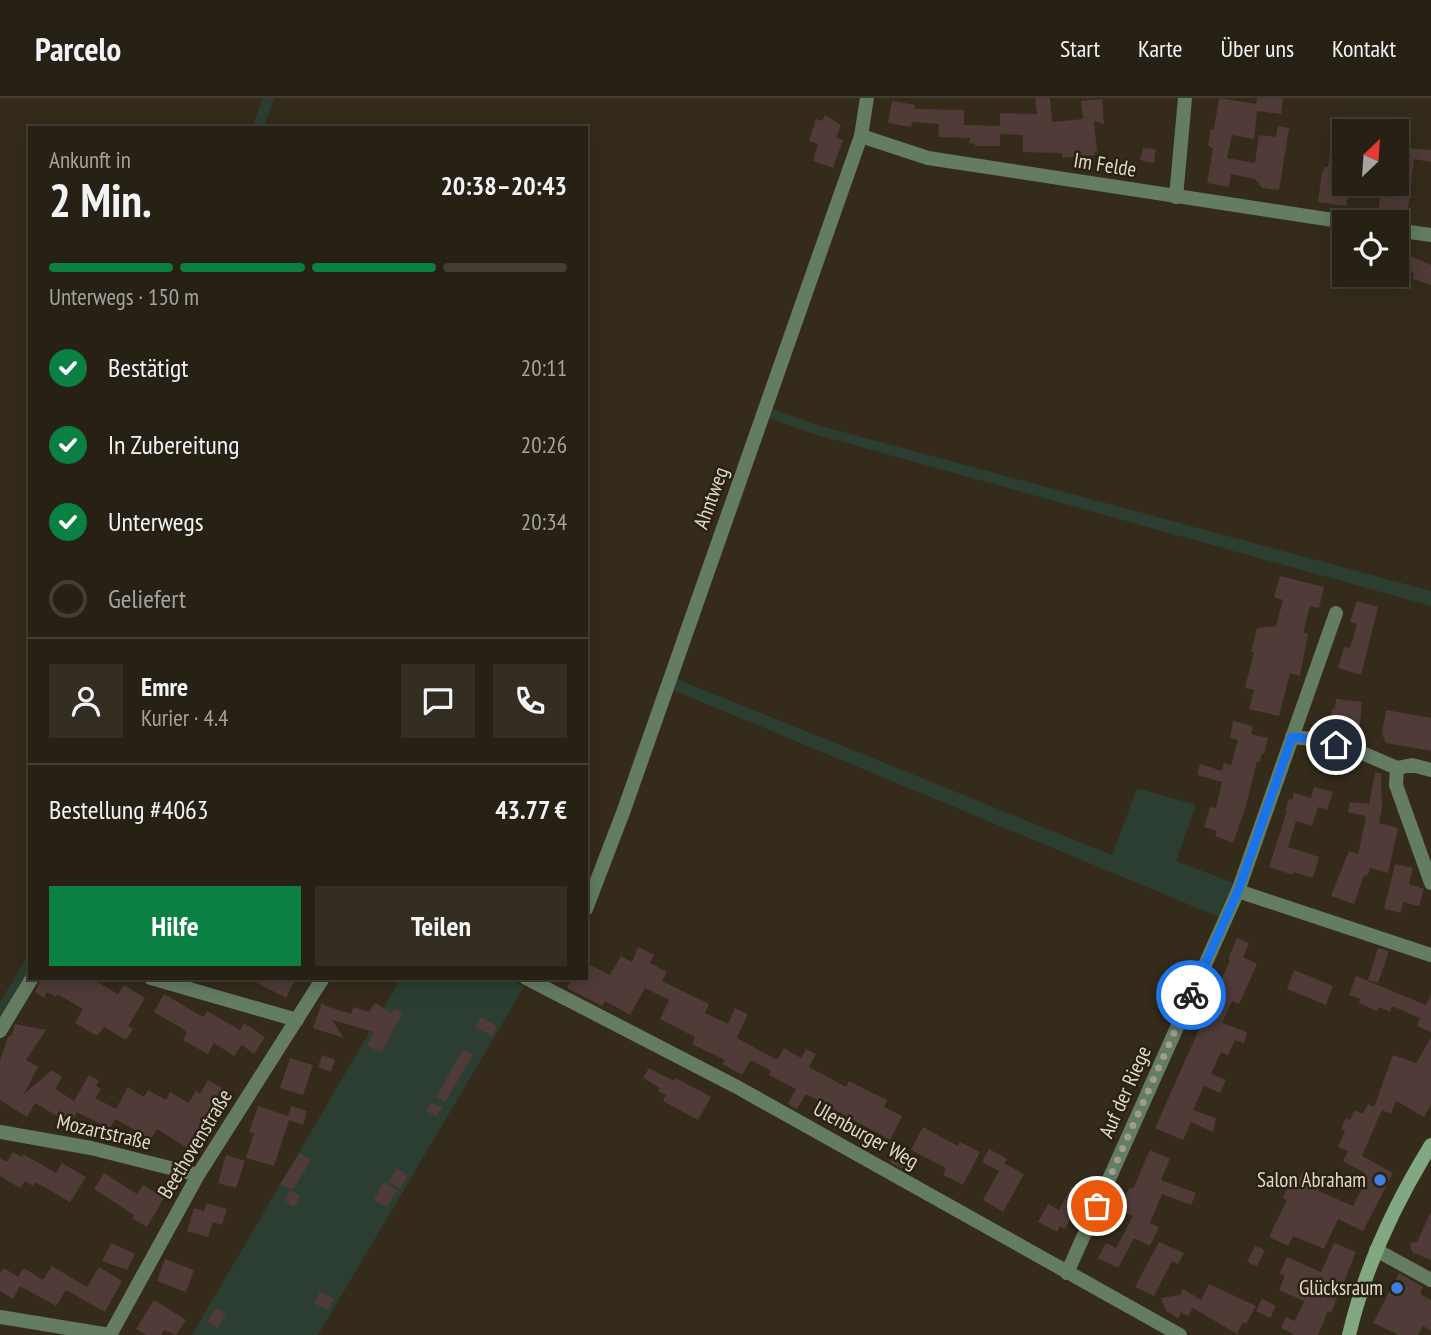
<!DOCTYPE html>
<html lang="de">
<meta charset="utf-8">
<style>
body{margin:0;font-family:"PT Sans Narrow",sans-serif;background:#332d22;color:#f1f3f6;height:100vh;display:flex;flex-direction:column;font-size:26px;white-space:nowrap}
*{box-sizing:border-box;margin:0}
p{font-size:23px;color:#a4a3a0}
.icon{flex:none;width:38px;height:38px;fill:none;stroke:currentColor;stroke-width:2;stroke-linecap:round;stroke-linejoin:round}
.map{position:relative;flex:1;overflow:hidden}
.panel{position:absolute;left:28px;top:28px;width:560px;height:854px;display:flex;flex-direction:column;background:#272014;border-radius:0px;box-shadow:0 4px 18px #0003,0 0 0 2px #433e34}
.panel>*{flex:none}
.needle{width:46px;rotate:25deg}
.fabs{position:absolute;left:1332px;top:21px;display:grid;gap:14px}
.fabs a{display:grid;place-items:center;width:77px;height:77px;border-radius:0px;background:#272014;box-shadow:0 4px 18px #0003,0 0 0 2px #433e34;font-size:35px}
.pin{position:absolute;display:grid;place-items:center;width:60px;height:60px;color:#fff;margin:-30px;border:4px solid #fff;border-radius:50%;box-shadow:0 2px 7px #0007}
.courier{position:absolute;display:grid;place-items:center;width:70px;height:70px;margin:-35px;border:5px solid #1a73e8;border-radius:50%;background:#fff;color:#222;box-shadow:0 2px 9px #0007}
.overview em{font-style:normal;font-weight:800}
.overview div{display:flex;flex-direction:column-reverse}
.overview{display:flex;align-items:center;justify-content:space-between;height:119px;padding:0 21px}
h1{font-size:46px;font-weight:800;line-height:52px}
.bar{display:grid;grid-template-columns:repeat(4,1fr);gap:10px 7px;align-content:center;height:84px;padding:0 21px}
.bar i{height:9px;border-radius:5px;background:#433e34}
.bar .current{background:#0b8043}
.bar p{grid-column:span 4}
.line{display:flex;align-items:center;gap:18px;padding:0 21px;border-top:2px solid #433e34}
.line div{flex:1}
.round{display:grid;place-items:center;flex:none;width:74px;height:74px;border-radius:0px;background:#332d22}
ol{padding:0 21px;list-style:none}
li{display:flex;align-items:center;gap:21px;height:77px}
li p{margin-inline-start:auto}
li .icon{padding:7px;border-radius:50%;background:#0b8043;color:#fff;stroke-width:4}
li:last-child{color:#a4a3a0}
li i{width:38px;height:38px;border:4px solid #433e34;border-radius:50%}
.primary-button{display:flex;gap:14px;margin-top:auto;padding:14px 21px}
.primary-button a{flex:1;height:80px;border-radius:0px;background:#0b8043;color:#fff;font-size:28px;font-weight:800;line-height:80px;text-align:center}
.primary-button a+a{background:#332d22;color:#f1f3f6}
header{display:flex;align-items:center;gap:42px;box-sizing:border-box;height:98px;padding:0 35px;background:#272014;border-bottom:2px solid #433e34}
header strong{font-size:33px}
nav{display:flex;gap:38px;margin-inline-start:auto;font-size:24px}
.map>svg:first-child{display:block}
</style>
<header>
<strong>Parcelo</strong>
<nav><a>Start</a><a>Karte</a><a>Über uns</a><a>Kontakt</a></nav>
</header>
<div class="map">
<svg width="1431" height="1237" viewBox="0 0 1431 1237">
<rect width="100%" height="100%" fill="#342b1b"/>
<!-- green -->
<g fill="#2b3e31">
<polygon points="263,0 274,0 264,30 252,30"/>
<polygon points="773,311 817,327 1431,493 1431,508 814,336 769,320"/>
<polygon points="672,579 1112,757 1137,690 1196,707 1176,763 1247,790 1231,824 668,590"/>
<polygon points="30,855 30,870 0,920 0,904"/>
<polygon points="401,880 507,880 524,889 318,1237 192,1237"/>
</g>
<!-- building -->
<g fill="#503b38">
<polygon points="1035,0 1050,0 1052,24 1083,21 1081,3 1102,1 1104,26 1094,23 1097,54 1094,54 1095,57 1062,60 1062,55 1023,54 1023,37 1000,36 1000,48 975,48 975,46 969,45 970,40 938,39 939,26 912,24 911,29 888,25 892,3 915,7 915,11 964,12 964,27 1000,28 1000,15 1037,16"/>
<polygon points="1219,0 1256,6 1257,0 1283,0 1281,16 1257,13 1254,41 1232,37 1227,60 1255,65 1259,37 1276,39 1278,28 1289,30 1279,92 1262,90 1255,81 1231,76 1229,89 1207,85 1213,51 1208,47 1211,31 1214,32"/>
<polygon points="825,17 841,27 836,40 843,42 833,70 813,63 818,46 809,43 816,21 822,23"/>
<polygon points="1331,47 1344,50 1344,86 1350,86 1346,108 1318,104 1322,75 1325,69 1328,69"/>
<polygon points="1396,49 1431,52 1431,64 1414,61 1407,119 1378,114 1382,86 1396,86"/>
<polygon points="1143,50 1156,51 1154,65 1140,62"/>
<polygon points="1404,155 1431,167 1431,187 1413,181 1414,175 1399,170"/>
<polygon points="1280,478 1324,489 1319,510 1310,508 1303,535 1308,536 1300,578 1290,575 1279,618 1249,611 1254,592 1245,590 1254,554 1251,554 1257,530 1276,528 1283,502 1274,499"/>
<polygon points="1357,503 1378,509 1361,577 1338,570 1344,549 1350,550 1357,526 1350,524"/>
<polygon points="1336,601 1362,604 1359,635 1330,633 1332,611 1335,611"/>
<polygon points="1386,612 1431,620 1431,653 1386,645 1382,636"/>
<polygon points="1233,623 1253,628 1251,636 1268,640 1264,656 1262,655 1260,664 1257,663 1246,708 1233,745 1215,738 1217,733 1204,729 1210,709 1216,710 1222,684 1197,677 1200,666 1222,673 1224,665 1231,667 1238,642 1230,640"/>
<polygon points="1375,675 1381,675 1382,709 1379,725 1398,730 1388,775 1370,770 1367,778 1364,777 1354,806 1331,798 1349,753 1358,756 1366,720 1365,718 1348,714 1350,704 1369,706"/>
<polygon points="1314,689 1333,694 1327,712 1318,709 1312,728 1296,723 1288,749 1319,759 1313,780 1294,774 1293,777 1269,769 1287,713 1285,713 1289,701 1292,702 1294,695 1311,700"/>
<polygon points="1395,766 1413,770 1409,786 1424,791 1419,808 1403,804 1401,815 1384,811"/>
<polygon points="1237,840 1249,845 1243,859 1257,866 1239,906 1232,903 1222,925 1247,934 1244,945 1235,942 1228,957 1221,954 1211,976 1226,982 1220,995 1204,988 1193,1012 1216,1020 1213,1034 1191,1024 1183,1042 1155,1030 1230,862 1228,861"/>
<polygon points="638,849 654,857 650,865 667,874 662,883 709,906 705,915 728,926 735,910 748,916 737,940 777,962 784,950 801,960 806,951 816,956 809,969 846,989 849,983 887,1002 884,1009 902,1018 890,1042 806,996 797,1011 788,1006 796,991 769,977 771,973 751,962 742,977 722,966 725,962 692,946 695,939 660,921 669,902 645,890 630,917 605,903 602,908 567,890 572,880 586,880 586,865 610,877 621,858 632,864"/>
<polygon points="1378,850 1389,853 1378,885 1368,882"/>
<polygon points="1294,872 1333,888 1326,907 1287,891"/>
<polygon points="1356,878 1426,907 1431,896 1431,934 1417,928 1420,920 1392,908 1390,914 1379,909 1377,913 1359,905 1360,901 1349,897"/>
<polygon points="42,880 90,880 118,896 124,887 145,900 128,928 133,931 126,942 104,929 97,938 75,925 83,911 57,896 56,899 47,894 44,900 35,894"/>
<polygon points="248,880 296,880 286,900"/>
<polygon points="164,896 203,919 207,913 240,932 244,925 265,939 254,956 242,947 234,958 214,945 208,956 183,942 187,935 183,931 154,914"/>
<polygon points="322,904 323,907 351,916 353,909 369,914 375,905 391,915 394,910 403,915 381,955 367,947 374,934 332,922 344,940 313,930"/>
<polygon points="481,919 497,928 492,938 475,929"/>
<polygon points="15,926 46,932 26,962 38,969 24,996 52,972 62,979 55,991 74,1003 89,977 99,983 96,988 101,991 95,1000 116,1011 128,989 144,999 148,992 166,1002 170,994 189,1005 196,993 200,996 208,982 222,990 208,1014 213,1017 192,1053 157,1031 151,1041 115,1021 110,1031 77,1014 70,1026 35,1005 27,1019 0,1002 0,963 8,939 12,937"/>
<polygon points="1431,940 1431,1006 1424,1019 1396,1003 1391,1016 1382,1012 1362,1058 1393,1075 1363,1133 1338,1121 1324,1151 1293,1138 1288,1148 1269,1139 1287,1102 1283,1100 1292,1080 1298,1083 1304,1071 1324,1081 1318,1093 1353,1108 1365,1085 1361,1083 1365,1075 1343,1063 1348,1053 1338,1049 1345,1033 1341,1031 1346,1020 1350,1022 1355,1012 1363,1016 1368,1006 1374,1009 1393,957 1416,965"/>
<polygon points="463,951 473,957 445,1004 436,999"/>
<polygon points="322,957 335,962 331,974 318,969"/>
<polygon points="290,960 313,967 303,997 280,990"/>
<polygon points="649,970 674,983 676,980 711,999 698,1022 663,1003 666,997 658,993 660,990 643,980"/>
<polygon points="431,1004 442,1009 437,1019 426,1013"/>
<polygon points="258,1008 288,1018 291,1008 307,1013 303,1027 289,1022 274,1068 246,1060 254,1035 249,1034"/>
<polygon points="923,1029 958,1048 960,1044 980,1054 963,1087 943,1077 946,1070 911,1052"/>
<polygon points="898,1049 911,1056 903,1071 890,1064"/>
<polygon points="989,1051 1007,1061 1004,1065 1024,1076 1003,1114 983,1102 999,1073 982,1064"/>
<polygon points="1150,1052 1170,1061 1161,1082 1196,1095 1191,1107 1162,1096 1150,1125 1159,1129 1150,1148 1134,1140 1118,1170 1098,1160 1106,1145 1116,1150 1133,1118 1119,1112 1128,1092 1130,1090 1133,1091"/>
<polygon points="13,1054 22,1059 23,1056 56,1075 62,1065 86,1079 70,1104 35,1084 33,1088 25,1083 20,1090 0,1078 0,1060 7,1064"/>
<polygon points="300,1055 311,1062 293,1092 280,1086"/>
<polygon points="226,1057 245,1063 236,1090 218,1085"/>
<polygon points="396,1070 408,1077 400,1091 389,1084"/>
<polygon points="104,1075 137,1096 143,1087 164,1100 147,1129 132,1120 134,1117 94,1091"/>
<polygon points="383,1084 397,1092 387,1109 374,1102"/>
<polygon points="1071,1089 1087,1098 1081,1109 1078,1107 1065,1131 1060,1128 1057,1134 1038,1124 1048,1106 1059,1112"/>
<polygon points="290,1092 301,1098 294,1109 284,1103"/>
<polygon points="206,1105 227,1111 222,1127 213,1124 208,1139 187,1133 194,1110 204,1113"/>
<polygon points="1431,1114 1431,1162 1412,1154 1410,1145 1417,1144"/>
<polygon points="1159,1144 1184,1155 1178,1166 1172,1163 1154,1198 1135,1189"/>
<polygon points="111,1145 135,1156 127,1172 102,1163"/>
<polygon points="1334,1145 1356,1154 1331,1215 1328,1213 1318,1237 1295,1237 1281,1230 1286,1219 1295,1223 1304,1203 1279,1192 1285,1178 1280,1175 1287,1159 1321,1174"/>
<polygon points="1255,1148 1265,1152 1257,1168 1247,1164"/>
<polygon points="165,1161 194,1172 186,1194 157,1183"/>
<polygon points="52,1168 87,1189 99,1169 122,1183 105,1214 66,1192 56,1208 20,1188 13,1201 0,1193 0,1175 4,1170 18,1179 24,1170 43,1182"/>
<polygon points="1399,1175 1423,1189 1420,1196 1431,1202 1431,1233 1423,1228 1418,1237 1399,1237 1373,1225"/>
<polygon points="1209,1186 1256,1208 1246,1226 1243,1224 1237,1236 1193,1210 1188,1218 1181,1214 1178,1220 1166,1213 1161,1200 1180,1197 1183,1191 1201,1202"/>
<polygon points="320,1194 334,1201 328,1212 314,1205"/>
<polygon points="1262,1201 1276,1208 1270,1220 1256,1213"/>
<polygon points="154,1202 186,1222 176,1237 164,1232 161,1237 146,1237 136,1231"/>
<polygon points="216,1210 226,1216 217,1230 207,1224"/>
</g>
<g fill="none" stroke-linecap="round" stroke-linejoin="round">
<!-- minor -->
<g stroke="#637c62" stroke-width="14">
<polyline points="861,38 928,60 1346,124"/>
<polyline points="1176,99 1185,0"/>
<polyline points="1396,132 1431,137"/>
<polyline points="1292,639 1312,641 1360,654 1397,670 1412,667 1431,672"/>
<polyline points="1397,670 1396,687 1431,785"/>
<polyline points="1238,793 1431,857"/>
<polyline points="586,811 624,712 861,38 867,0"/>
<polyline points="151,880 297,922"/>
<polyline points="526,880 737,989 1180,1237"/>
<polyline points="0,933 32,880"/>
<polyline points="0,1034 91,1050 198,1077"/>
<polyline points="1376,1152 1431,1182"/>
<polyline points="1067,1175 1238,793 1336,515"/>
<polyline points="0,1219 110,1237"/>
<polyline points="110,1237 198,1077 323,880"/>
</g>
<!-- secondary -->
<path stroke="#81a880" stroke-width="14" d="M1349,1237C1365,1169 1394,1107 1431,1047"/>
</g>
<g fill="none" stroke-linecap="round" stroke-linejoin="round">
<!-- done -->
<polyline stroke="#a29b8f" stroke-width="7" stroke-dasharray="0 12.6" points="1097,1108 1191,897"/>
<!-- route -->
<polyline stroke="#1a73e8" stroke-width="9" points="1191,897 1238,793 1292,639 1312,641 1336,647"/>
</g>
<!-- markers -->
<g fill="#3f7fe0" stroke="#2a2211" stroke-width="2.5">
<circle cx="1380" cy="1082" r="7"/>
<circle cx="1397" cy="1190" r="7"/>
</g>
<g text-anchor="middle" stroke-width="5" stroke-linejoin="round" paint-order="stroke">
<!-- street labels -->
<g font-size="21" fill="#ded8ce" stroke="#2a2211">
<text transform="translate(1105 67) rotate(9)" y="7">Im Felde</text>
<text transform="translate(711 400) rotate(-70)" y="7">Ahntweg</text>
<text transform="translate(1125 994) rotate(-66)" y="7">Auf der Riege</text>
<text transform="translate(104 1034) rotate(13)" y="7">Mozartstraße</text>
<text transform="translate(866 1037) rotate(29)" y="7">Ulenburger Weg</text>
<text transform="translate(195 1046) rotate(-59)" y="7">Beethovenstraße</text>
</g>
<!-- poi labels -->
<g font-size="21" fill="#ded8ce" stroke="#2a2211" text-anchor="end">
<text x="1366" y="1089">Salon Abraham</text>
<text x="1383" y="1197">Glücksraum</text>
</g>
</g>
</svg>
<div class="fabs">
<a><svg class="needle" viewBox="-14 -14 28 28"><path d="M0-13l5 13h-10z" fill="#e53935"/><path d="M0 13l5-13h-10z" fill="#a4a3a0"/></svg></a>
<a><svg class="icon" aria-label="locate" viewBox="0 0 24 24"><circle cx="12" cy="12" r="6"/><path d="M12 2v4M12 18v4M2 12h4M18 12h4"/></svg></a>
</div>
<div class="pin" style="left:1097px;top:1108px;background:#ea580c"><svg class="icon" aria-label="bag" viewBox="0 0 24 24"><path d="M5 8h14l-1 12H6zM9 8a3 3 0 0 1 6 0"/></svg></div>
<div class="pin" style="left:1336px;top:647px;background:#1f2937"><svg class="icon" aria-label="home" viewBox="0 0 24 24"><path d="M3 11l9-7 9 7M6 9v11h12V9"/></svg></div>
<div class="courier" style="left:1191px;top:897px"><svg class="icon" aria-label="bike" viewBox="0 0 24 24"><circle cx="6" cy="16" r="4"/><circle cx="18" cy="16" r="4"/><path d="M6 16l4-8h5l3 8M10 8l3 8H6M13 5h3"/></svg></div>
<section class="panel">
<div class="overview"><div><h1>2 Min.</h1><p>Ankunft in</p></div><em>20:38–20:43</em></div>
<div class="bar"><i class="current"></i><i class="current"></i><i class="current"></i><i></i><p>Unterwegs · 150 m</p></div>
<ol>
<li><svg class="icon" aria-label="check" viewBox="0 0 24 24"><path d="M5 12l5 5 9-10"/></svg>Bestätigt<p>20:11</p></li>
<li><svg class="icon" aria-label="check" viewBox="0 0 24 24"><path d="M5 12l5 5 9-10"/></svg>In Zubereitung<p>20:26</p></li>
<li><svg class="icon" aria-label="check" viewBox="0 0 24 24"><path d="M5 12l5 5 9-10"/></svg>Unterwegs<p>20:34</p></li>
<li><i></i>Geliefert</li>
</ol>
<div class="line" style="height:126px"><a class="round"><svg class="icon" aria-label="person" viewBox="0 0 24 24"><circle cx="12" cy="8" r="4"/><path d="M4 21q1-7 8-7t8 7"/></svg></a><div><b>Emre</b><p>Kurier · 4.4</p></div><a class="round"><svg class="icon" aria-label="chat" viewBox="0 0 24 24"><path d="M4 5h16v11H9l-5 4z"/></svg></a><a class="round"><svg class="icon" aria-label="phone" viewBox="0 0 24 24"><path d="M5 4h4l2 5-3 2q2 4 5 5l2-3 5 2v4C11 20 4 13 5 4z"/></svg></a></div>
<div class="line" style="height:91px"><div>Bestellung #4063</div><b>43.77 €</b></div>
<div class="primary-button"><a>Hilfe</a><a>Teilen</a></div>
</section>
</div>
